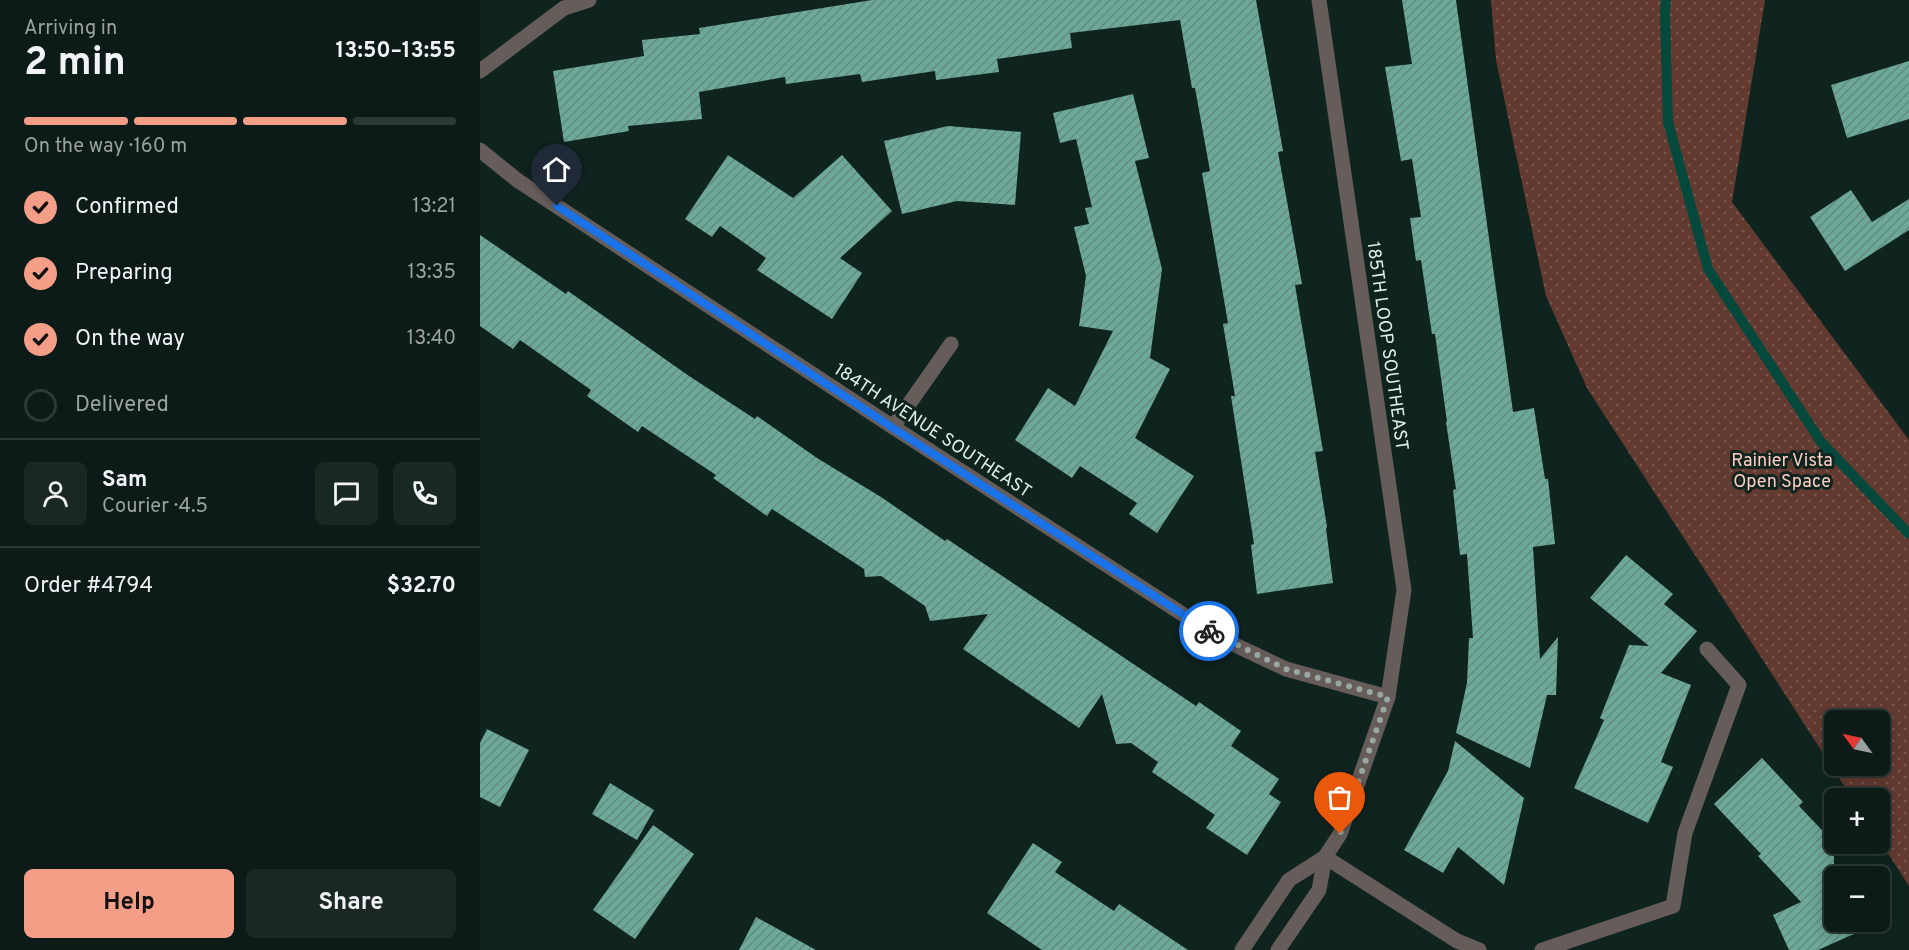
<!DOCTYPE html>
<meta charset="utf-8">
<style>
body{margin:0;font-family:Overpass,sans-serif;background:#1a2824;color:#f1f3f6;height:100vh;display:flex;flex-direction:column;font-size:22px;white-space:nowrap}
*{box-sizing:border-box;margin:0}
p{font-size:20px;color:#9aa1a1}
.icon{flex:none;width:33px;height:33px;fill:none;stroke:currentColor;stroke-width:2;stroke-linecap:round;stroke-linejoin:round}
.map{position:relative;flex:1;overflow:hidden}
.sheet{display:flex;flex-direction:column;background:#0c1b17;width:480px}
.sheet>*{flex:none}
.needle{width:39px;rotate:303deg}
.tools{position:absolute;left:1344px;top:710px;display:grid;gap:12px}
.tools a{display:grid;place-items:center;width:66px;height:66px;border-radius:9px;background:#0c1b17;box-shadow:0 3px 15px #0003,0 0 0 2px #2c3936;font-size:30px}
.pin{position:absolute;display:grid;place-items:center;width:51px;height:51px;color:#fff;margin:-62px -26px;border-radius:50% 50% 50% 0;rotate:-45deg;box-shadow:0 0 6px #0007}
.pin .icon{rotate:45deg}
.courier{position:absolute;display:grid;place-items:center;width:60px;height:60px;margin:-30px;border:4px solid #1a73e8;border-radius:50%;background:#fff;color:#222;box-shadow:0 2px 8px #0007}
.head em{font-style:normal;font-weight:700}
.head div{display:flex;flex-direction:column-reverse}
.head{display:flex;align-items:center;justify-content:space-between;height:102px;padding:0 24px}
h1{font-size:39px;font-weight:700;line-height:45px}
.bar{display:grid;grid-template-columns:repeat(4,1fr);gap:9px 6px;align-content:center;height:72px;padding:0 24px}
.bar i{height:8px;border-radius:4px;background:#2c3936}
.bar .current{background:#f49e88}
.bar p{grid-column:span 4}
.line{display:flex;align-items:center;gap:15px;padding:0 24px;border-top:2px solid #2c3936}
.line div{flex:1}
.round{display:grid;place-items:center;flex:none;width:63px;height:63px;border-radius:9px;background:#1a2824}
ol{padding:0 24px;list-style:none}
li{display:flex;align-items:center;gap:18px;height:66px}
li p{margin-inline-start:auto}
li .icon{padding:6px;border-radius:50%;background:#f49e88;color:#111;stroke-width:4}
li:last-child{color:#9aa1a1}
li i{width:33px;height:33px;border:3px solid #2c3936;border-radius:50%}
.action{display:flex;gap:12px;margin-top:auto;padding:12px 24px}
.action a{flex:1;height:69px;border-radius:9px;background:#f49e88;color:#111;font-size:24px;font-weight:700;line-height:69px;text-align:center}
.action a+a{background:#1a2824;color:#f1f3f6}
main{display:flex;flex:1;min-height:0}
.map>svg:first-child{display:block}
</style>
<main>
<section class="sheet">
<div class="head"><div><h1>2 min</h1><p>Arriving in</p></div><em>13:50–13:55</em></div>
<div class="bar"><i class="current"></i><i class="current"></i><i class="current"></i><i></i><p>On the way · 160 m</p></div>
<ol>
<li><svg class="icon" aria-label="check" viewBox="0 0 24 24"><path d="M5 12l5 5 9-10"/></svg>Confirmed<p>13:21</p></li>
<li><svg class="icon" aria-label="check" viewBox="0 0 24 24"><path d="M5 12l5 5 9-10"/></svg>Preparing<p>13:35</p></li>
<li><svg class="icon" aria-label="check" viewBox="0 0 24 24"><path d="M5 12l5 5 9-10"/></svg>On the way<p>13:40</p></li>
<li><i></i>Delivered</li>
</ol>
<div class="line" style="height:108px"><a class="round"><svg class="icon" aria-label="person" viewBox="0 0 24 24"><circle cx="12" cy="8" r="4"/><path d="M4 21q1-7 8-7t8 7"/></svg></a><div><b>Sam</b><p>Courier · 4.5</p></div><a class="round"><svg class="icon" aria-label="chat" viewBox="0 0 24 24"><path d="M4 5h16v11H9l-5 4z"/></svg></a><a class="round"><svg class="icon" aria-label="phone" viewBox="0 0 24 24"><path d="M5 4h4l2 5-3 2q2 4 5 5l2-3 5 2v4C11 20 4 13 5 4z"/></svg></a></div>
<div class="line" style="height:78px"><div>Order #4794</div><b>$32.70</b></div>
<div class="action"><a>Help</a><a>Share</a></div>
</section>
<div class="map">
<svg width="1429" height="950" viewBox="0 0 1429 950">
<defs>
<pattern id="park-dots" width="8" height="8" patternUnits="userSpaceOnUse" patternTransform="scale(1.5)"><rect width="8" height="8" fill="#633a30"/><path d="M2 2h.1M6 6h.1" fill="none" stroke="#79574e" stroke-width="1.8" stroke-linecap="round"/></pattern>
<pattern id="building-hatch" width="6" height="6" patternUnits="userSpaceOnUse" patternTransform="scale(1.5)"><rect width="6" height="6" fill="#6da898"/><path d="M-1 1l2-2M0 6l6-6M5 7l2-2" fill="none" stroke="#618b7f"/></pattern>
</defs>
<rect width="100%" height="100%" fill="#10241f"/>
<!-- park -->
<path fill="url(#park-dots)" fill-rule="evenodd" d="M1011,0H1285L1252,202L1429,440V886L1400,841V798H1372L1107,388L1066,296L1016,60ZM1354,720H1400V765H1354Z"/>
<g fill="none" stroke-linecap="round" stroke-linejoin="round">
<!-- stream -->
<polyline stroke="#04493c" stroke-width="10" points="1186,0 1185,12 1188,122 1228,269 1341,442 1429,534"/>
</g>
<!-- building -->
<g fill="url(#building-hatch)">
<polygon points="392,0 776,0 803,151 798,152 822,284 815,285 843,451 835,452 847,527 846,528 853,583 777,594 771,545 774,544 751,396 755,396 743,324 748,323 722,173 730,171 715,88 712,88 700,20 590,33 592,48 517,59 519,72 456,80 455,71 382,82 380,74 306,84 305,77 219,92 222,119 148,126 149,131 84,142 73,71 164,56 162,40 220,34 219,28"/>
<polygon points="922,0 976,0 1033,412 1054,408 1065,479 1068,479 1075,544 1053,547 1060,659 1078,637 1076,695 1067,695 1050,768 976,733 987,683 989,638 993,638 987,554 980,555 973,490 976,489 966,422 967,422 955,334 952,334 941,260 936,261 930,218 941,217 932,159 921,161 905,67 932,64"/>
<polygon points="1429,61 1429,119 1367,138 1351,85"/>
<polygon points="653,94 669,158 655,161 682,269 670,358 690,369 655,438 714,476 677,533 649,514 657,503 600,466 592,478 535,440 568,388 595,406 633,331 599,326 606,276 594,227 609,224 605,208 612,207 596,139 580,143 573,113"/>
<polygon points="468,126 541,132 535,205 477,201 422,214 404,141"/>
<polygon points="248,155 313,198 362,155 412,211 360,258 382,273 352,319 277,270 286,258 240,226 232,237 205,219"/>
<polygon points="1371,190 1392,222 1429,199 1429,230 1365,271 1330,217"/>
<polygon points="0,235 86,294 88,291 209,376 275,419 277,416 337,458 401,497 465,541 467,539 716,706 719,702 761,731 751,746 799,779 789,794 801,802 767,855 726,828 735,815 672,772 678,762 651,743 636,744 622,694 599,728 483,649 508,614 450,621 445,606 401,576 385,577 384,569 292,509 287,516 233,478 236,475 162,426 158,432 107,396 111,390 40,340 33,349 0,326"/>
<polygon points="1146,555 1193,594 1184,604 1217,631 1181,673 1211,685 1181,762 1193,767 1168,823 1094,788 1124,720 1120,718 1149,645 1169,646 1110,598"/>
<polygon points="7,729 49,750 20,807 0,797 0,743"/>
<polygon points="975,741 1044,798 1024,885 978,847 963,873 924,850 968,771"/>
<polygon points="1282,758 1323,802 1319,806 1361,850 1354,856 1354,921 1403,921 1338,950 1309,950 1293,915 1321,902 1278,856 1281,854 1234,804"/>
<polygon points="130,783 174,810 157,840 112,814"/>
<polygon points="173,825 214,854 155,939 113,910"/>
<polygon points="553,843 582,862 575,872 634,911 639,904 708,950 562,950 507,913"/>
<polygon points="276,917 336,950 259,950"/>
</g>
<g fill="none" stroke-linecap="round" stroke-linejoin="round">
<!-- minor -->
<g stroke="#665d5a" stroke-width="15">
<polyline points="0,71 84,8 109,0"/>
<polyline points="0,150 37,180 413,427 738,637 806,669 908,697"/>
<polyline points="413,427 471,344"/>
<polyline points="845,857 977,941 999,950"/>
<polyline points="762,950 809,880 845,857"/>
<polyline points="798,950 839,890 845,857 860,834 908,697 924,590 839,0"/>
<polyline points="1062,950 1193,906 1205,833 1259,685 1227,649"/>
</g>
</g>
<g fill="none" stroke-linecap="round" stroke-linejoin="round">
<!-- done -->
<polyline stroke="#98a7a3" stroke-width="6" stroke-dasharray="0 10.8" points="729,631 806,669 908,697 860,834"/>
<!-- route -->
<polyline stroke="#1a73e8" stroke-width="8" points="77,206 413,428 729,631"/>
</g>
<g text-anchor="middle" stroke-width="6" stroke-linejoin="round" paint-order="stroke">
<!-- street labels -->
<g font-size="18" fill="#e2eeea" stroke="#10241f">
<text transform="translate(908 346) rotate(82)" y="6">185TH LOOP SOUTHEAST</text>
<text transform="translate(453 430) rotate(33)" y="6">184TH AVENUE SOUTHEAST</text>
</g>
<!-- park labels -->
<g font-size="18" fill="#fecdc1" stroke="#10241f">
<text x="1302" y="466">Rainier Vista<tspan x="1302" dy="21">Open Space</tspan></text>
</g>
</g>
</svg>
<div class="tools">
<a><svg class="needle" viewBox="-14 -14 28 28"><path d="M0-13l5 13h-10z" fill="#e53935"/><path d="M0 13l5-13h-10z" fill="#9aa1a1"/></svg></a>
<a>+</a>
<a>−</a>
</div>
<div class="pin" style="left:860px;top:834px;background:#ea580c"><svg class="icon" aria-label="bag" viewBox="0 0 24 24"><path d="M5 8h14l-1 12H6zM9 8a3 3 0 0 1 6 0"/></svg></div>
<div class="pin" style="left:77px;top:206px;background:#1f2937"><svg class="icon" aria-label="home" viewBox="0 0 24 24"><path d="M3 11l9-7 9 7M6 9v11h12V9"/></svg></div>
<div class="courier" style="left:729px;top:631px"><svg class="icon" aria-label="bike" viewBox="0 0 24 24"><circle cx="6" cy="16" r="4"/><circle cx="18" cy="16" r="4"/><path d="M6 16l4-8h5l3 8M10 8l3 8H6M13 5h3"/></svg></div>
</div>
</main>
